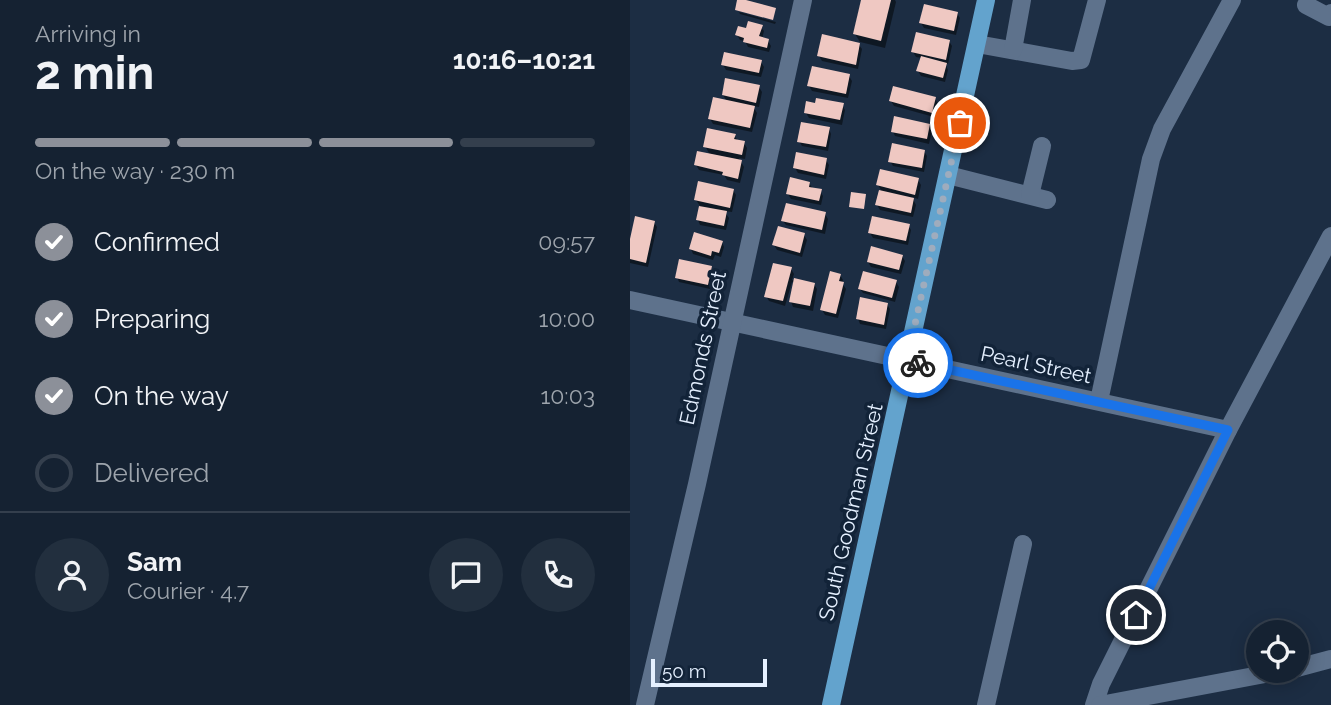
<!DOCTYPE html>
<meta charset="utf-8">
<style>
body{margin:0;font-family:Raleway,sans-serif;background:#222f3e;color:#f1f3f6;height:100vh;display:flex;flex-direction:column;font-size:26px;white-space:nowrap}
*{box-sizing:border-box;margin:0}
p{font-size:23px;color:#9da4ac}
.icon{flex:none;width:38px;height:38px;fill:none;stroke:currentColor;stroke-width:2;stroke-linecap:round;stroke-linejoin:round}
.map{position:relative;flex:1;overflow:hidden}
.sheet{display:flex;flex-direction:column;background:#152232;width:630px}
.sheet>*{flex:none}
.fabs{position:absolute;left:616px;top:620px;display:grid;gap:14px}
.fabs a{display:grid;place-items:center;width:63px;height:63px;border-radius:50%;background:#152232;box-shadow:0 4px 18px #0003,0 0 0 2px #343f4d;font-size:35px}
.scale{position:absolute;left:21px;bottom:18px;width:116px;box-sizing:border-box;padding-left:7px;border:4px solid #e5f0ff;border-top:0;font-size:19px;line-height:24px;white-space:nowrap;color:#e5f0ff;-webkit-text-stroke:5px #122338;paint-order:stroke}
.pin{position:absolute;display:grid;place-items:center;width:60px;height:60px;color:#fff;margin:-30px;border:4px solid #fff;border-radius:50%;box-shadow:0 2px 7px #0007}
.courier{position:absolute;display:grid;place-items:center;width:70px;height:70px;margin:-35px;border:5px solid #1a73e8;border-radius:50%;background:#fff;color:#222;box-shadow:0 2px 9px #0007}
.head em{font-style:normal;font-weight:700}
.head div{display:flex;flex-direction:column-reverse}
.head{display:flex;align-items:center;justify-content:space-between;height:119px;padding:0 35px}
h1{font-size:46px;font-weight:700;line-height:52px}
.bar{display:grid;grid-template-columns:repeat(4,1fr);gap:10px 7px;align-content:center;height:84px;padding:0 35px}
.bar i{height:9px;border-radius:5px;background:#343f4d}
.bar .current{background:#8c9099}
.bar p{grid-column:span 4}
.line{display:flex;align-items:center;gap:18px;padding:0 35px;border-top:2px solid #343f4d}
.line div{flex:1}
.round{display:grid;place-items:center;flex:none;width:74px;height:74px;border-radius:37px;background:#222f3e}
ol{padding:0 35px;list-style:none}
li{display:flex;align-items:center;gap:21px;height:77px}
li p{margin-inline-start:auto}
li .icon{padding:7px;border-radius:50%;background:#8c9099;color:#fff;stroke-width:4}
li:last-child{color:#9da4ac}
li i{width:38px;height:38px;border:4px solid #343f4d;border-radius:50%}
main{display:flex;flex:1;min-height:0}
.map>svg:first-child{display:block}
</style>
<main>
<section class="sheet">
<div class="head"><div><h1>2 min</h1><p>Arriving in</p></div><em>10:16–10:21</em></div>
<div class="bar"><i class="current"></i><i class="current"></i><i class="current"></i><i></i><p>On the way · 230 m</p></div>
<ol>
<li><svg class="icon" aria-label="check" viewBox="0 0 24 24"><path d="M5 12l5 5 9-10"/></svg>Confirmed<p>09:57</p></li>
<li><svg class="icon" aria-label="check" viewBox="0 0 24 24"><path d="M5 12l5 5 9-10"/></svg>Preparing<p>10:00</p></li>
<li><svg class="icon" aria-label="check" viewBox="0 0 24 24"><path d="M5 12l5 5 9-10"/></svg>On the way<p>10:03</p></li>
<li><i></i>Delivered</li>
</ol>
<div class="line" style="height:126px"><a class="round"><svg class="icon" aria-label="person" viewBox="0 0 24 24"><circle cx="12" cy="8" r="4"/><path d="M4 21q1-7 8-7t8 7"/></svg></a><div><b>Sam</b><p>Courier · 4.7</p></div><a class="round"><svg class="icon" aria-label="chat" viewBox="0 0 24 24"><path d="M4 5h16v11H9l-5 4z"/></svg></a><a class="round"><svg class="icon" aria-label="phone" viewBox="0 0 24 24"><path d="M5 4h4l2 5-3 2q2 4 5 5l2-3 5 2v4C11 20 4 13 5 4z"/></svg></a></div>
</section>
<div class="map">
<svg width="701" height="705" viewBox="0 0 701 705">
<rect width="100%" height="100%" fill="#1c2d43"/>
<!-- shadow -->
<g fill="#0007">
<polygon points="233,0 265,0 266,2 255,48 230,42 225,34"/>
<polygon points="109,12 146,22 145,24 110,14"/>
<polygon points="327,13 330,18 326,35 294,28 291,23"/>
<polygon points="131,27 134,31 132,39 138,41 141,46 139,52 118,47 115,41 110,40 107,35"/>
<polygon points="319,41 322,46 318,64 315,63 318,70 315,82 291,76 288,71 292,58 286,57 283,52"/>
<polygon points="229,45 232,49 228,69 192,61 189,56"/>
<polygon points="131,62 134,67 131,77 96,70 93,65"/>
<polygon points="219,76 222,81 218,98 182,91 179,86"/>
<polygon points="129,87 132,92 129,107 123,106 127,113 122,132 83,124 80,119 97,102 93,95"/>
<polygon points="305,99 308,104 304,117 264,106 261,101"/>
<polygon points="212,105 215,110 212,125 179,118 176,113"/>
<polygon points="299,125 302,130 299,144 265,136 263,132"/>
<polygon points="199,129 201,134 198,151 172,146 169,141"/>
<polygon points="104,135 108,141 114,143 117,148 115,159 109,158 114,167 110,183 97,180 94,175 69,170 66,165 80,155 75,146"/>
<polygon points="294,151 297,156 294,172 263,166 260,161"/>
<polygon points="196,160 199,165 196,179 168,173 165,168"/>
<polygon points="288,180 291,185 288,199 282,197 286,205 283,217 250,210 247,205 251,190 248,185"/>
<polygon points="179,183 183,189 190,191 193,196 191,205 161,199 158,194"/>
<polygon points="103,190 106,195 102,212 94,211 99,218 96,230 70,225 68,220 70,206 66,200"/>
<polygon points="195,214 198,219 195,234 156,225 153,221"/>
<polygon points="24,222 27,227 18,267 0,263 0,247"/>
<polygon points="278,225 281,230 278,245 243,238 240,233"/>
<polygon points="174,235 177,240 172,257 147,250 144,245"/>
<polygon points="92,242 94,247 91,257 85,255 83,260 63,254 61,249"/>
<polygon points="272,256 275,261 271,274 241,267 238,262"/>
<polygon points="81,268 84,273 80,289 49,282 47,277"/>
<polygon points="161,269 164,274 162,280 184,284 187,289 183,311 163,307 161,302 165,283 162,282 155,306 139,301 136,296"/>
<polygon points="210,275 213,280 212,283 216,289 208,318 195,315 192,310"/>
<polygon points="266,282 269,287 265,302 233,293 230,289"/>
<polygon points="257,304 260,309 256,329 230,324 228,319"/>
</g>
<!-- building -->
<g fill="#efc8c2">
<polygon points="107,0 116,0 146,8 143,20 105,10"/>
<polygon points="231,0 261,0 251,41 223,34"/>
<polygon points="294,4 328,12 324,31 289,23"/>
<polygon points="118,21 133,25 129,36 139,39 137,48 113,42 114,38 105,35 108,26 116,28"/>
<polygon points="286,32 320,40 316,60 281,52"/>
<polygon points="192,34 230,43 226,65 187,56"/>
<polygon points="94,52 132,60 129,73 91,65"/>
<polygon points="291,56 317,63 313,78 286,71"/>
<polygon points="182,66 220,74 216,94 177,86"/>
<polygon points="95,78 130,85 126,103 92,95"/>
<polygon points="263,86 306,97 302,113 259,101"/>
<polygon points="83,97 125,106 120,128 78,119"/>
<polygon points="186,98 214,103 210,120 174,113 176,101 185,103"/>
<polygon points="264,116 300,124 297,139 261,132"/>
<polygon points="171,122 200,127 196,147 167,142"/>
<polygon points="77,128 106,134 104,139 115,141 112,155 73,147"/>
<polygon points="262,143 295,150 292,168 258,162"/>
<polygon points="67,151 112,160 108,179 92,175 93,172 64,165"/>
<polygon points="166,152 197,158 194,175 163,168"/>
<polygon points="250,169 289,178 285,195 246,185"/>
<polygon points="160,177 180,182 179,187 192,189 189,201 156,194"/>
<polygon points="68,181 104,189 100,208 64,200"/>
<polygon points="249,190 284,198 281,213 245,205"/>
<polygon points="221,192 236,194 234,209 219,207"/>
<polygon points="156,203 196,212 192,230 151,221"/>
<polygon points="69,206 97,211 94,226 66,220"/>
<polygon points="5,216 25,221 16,263 0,259 0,239"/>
<polygon points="242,216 280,224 276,241 238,233"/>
<polygon points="148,226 175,233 170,253 142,245"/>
<polygon points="64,232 93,241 89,253 82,251 81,256 59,249"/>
<polygon points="241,246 273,255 269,270 237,262"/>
<polygon points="49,259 82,266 78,285 45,278"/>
<polygon points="143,263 162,267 153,301 134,297"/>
<polygon points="200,271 211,274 209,281 214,282 206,314 190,310"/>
<polygon points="233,271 267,280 262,298 228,289"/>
<polygon points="164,278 185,283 180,306 159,302"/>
<polygon points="230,297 258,303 254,325 226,319"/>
</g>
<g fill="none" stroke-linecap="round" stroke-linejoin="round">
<!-- minor -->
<g stroke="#5e728c" stroke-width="18">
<polyline points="676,5 699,17 701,13"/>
<polyline points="347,44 442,61 451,60 467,0"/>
<polyline points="383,50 392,0"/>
<polyline points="318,175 417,200"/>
<polyline points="400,195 412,146"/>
<polyline points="0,300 598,430"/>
<polyline points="469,401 521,159 532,129 602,0"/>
<polyline points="667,668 701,659"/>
<polyline points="15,705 67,484 173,0"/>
<polyline points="356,705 393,544"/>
<polyline points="464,705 471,684 598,430 701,236"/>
<polyline points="470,705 656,670"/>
</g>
<!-- major -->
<polyline stroke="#63a3cd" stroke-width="18" points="201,705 356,0"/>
</g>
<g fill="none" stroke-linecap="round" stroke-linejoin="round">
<!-- done -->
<polyline stroke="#9facbd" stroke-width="7" stroke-dasharray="0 12.6" points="288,363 277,360 330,123"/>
<!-- route -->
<polyline stroke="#1a73e8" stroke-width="9" points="288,363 598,430 506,615"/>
</g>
<g text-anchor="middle" stroke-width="7" stroke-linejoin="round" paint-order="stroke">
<!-- street labels -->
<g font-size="21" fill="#e5f0ff" stroke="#122338">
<text transform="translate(73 348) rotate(-78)" y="7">Edmonds Street</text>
<text transform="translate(406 365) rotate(12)" y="7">Pearl Street</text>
<text transform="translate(221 512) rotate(-77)" y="7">South Goodman Street</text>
</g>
</g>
</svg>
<div class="fabs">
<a><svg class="icon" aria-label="locate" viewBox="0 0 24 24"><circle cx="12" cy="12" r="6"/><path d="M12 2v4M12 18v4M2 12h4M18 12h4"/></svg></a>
</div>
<div class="scale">50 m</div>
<div class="pin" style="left:330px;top:123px;background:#ea580c"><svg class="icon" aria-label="bag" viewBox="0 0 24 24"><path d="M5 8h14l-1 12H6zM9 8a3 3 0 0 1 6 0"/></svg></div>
<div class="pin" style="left:506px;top:615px;background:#1f2937"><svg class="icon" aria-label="home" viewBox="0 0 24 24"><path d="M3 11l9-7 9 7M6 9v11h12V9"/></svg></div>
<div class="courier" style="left:288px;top:363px"><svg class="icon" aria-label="bike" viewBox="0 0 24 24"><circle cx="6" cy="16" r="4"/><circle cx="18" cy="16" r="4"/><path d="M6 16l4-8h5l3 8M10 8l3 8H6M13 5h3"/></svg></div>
</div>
</main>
